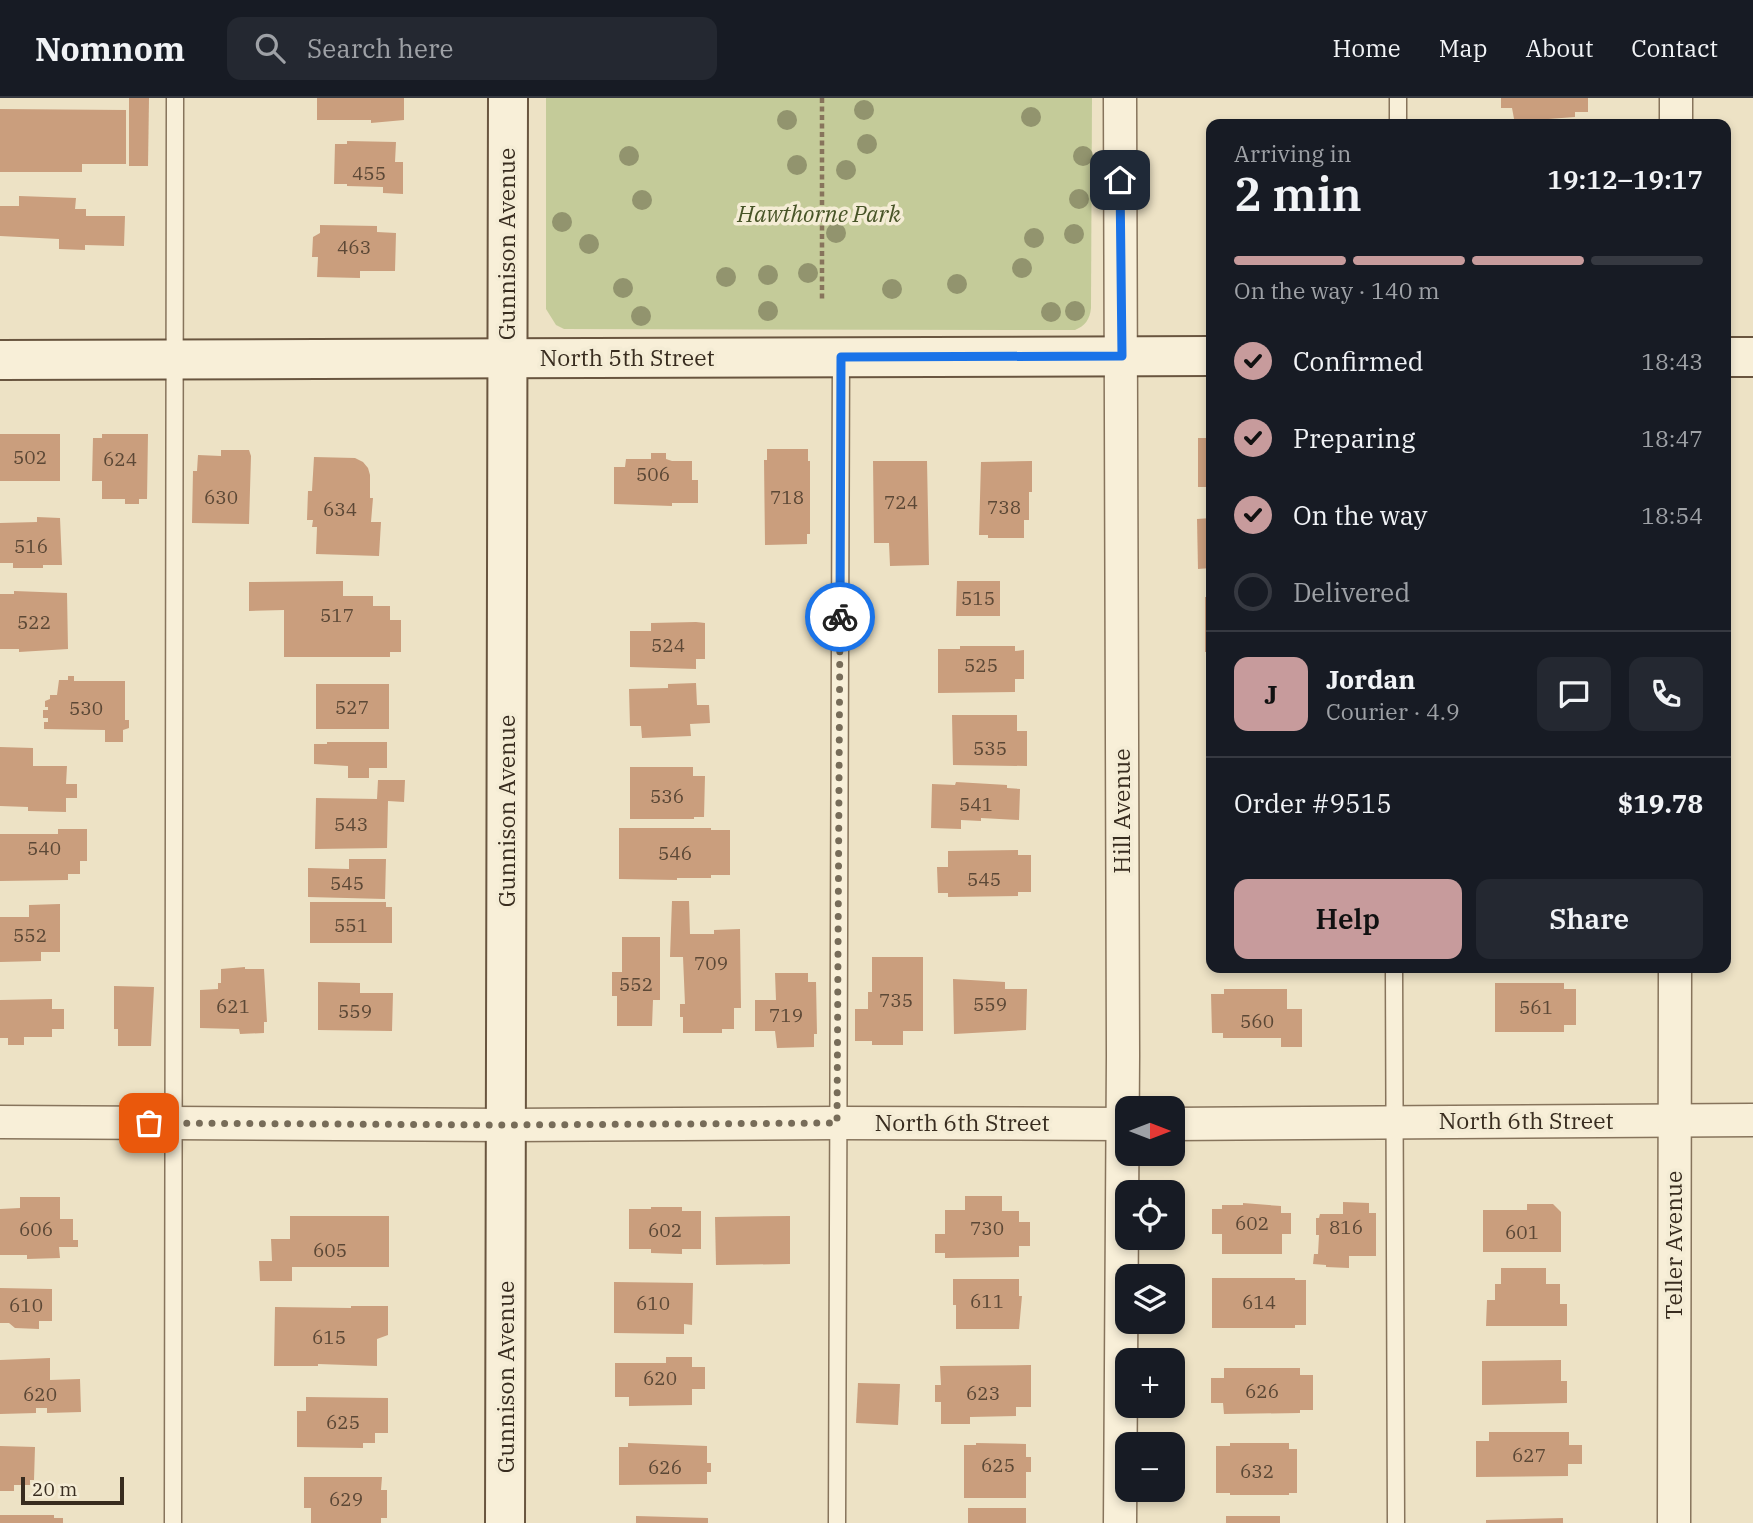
<!DOCTYPE html>
<meta charset="utf-8">
<style>
body{margin:0;font-family:"IBM Plex Serif",serif;background:#242831;color:#f1f3f6;height:100vh;display:flex;flex-direction:column;font-size:26px;white-space:nowrap}
*{box-sizing:border-box;margin:0}
p{font-size:23px;color:#9ea1a6}
.icon{flex:none;width:38px;height:38px;fill:none;stroke:currentColor;stroke-width:2;stroke-linecap:round;stroke-linejoin:round}
.map{position:relative;flex:1;overflow:hidden}
.drawer{position:absolute;left:1206px;top:21px;width:525px;height:854px;display:flex;flex-direction:column;background:#171b24;border-radius:14px;box-shadow:0 4px 10px #0003}
.drawer>*{flex:none}
.needle{width:46px;rotate:90deg}
.buttons{position:absolute;left:1115px;top:998px;display:grid;gap:14px}
.buttons a{display:grid;place-items:center;width:70px;height:70px;border-radius:14px;background:#171b24;box-shadow:0 4px 10px #0003;font-size:35px}
.scale{position:absolute;left:21px;bottom:18px;width:103px;box-sizing:border-box;padding-left:7px;border:4px solid #382c1f;border-top:0;font-size:19px;line-height:24px;white-space:nowrap;color:#382c1f;-webkit-text-stroke:5px #f4ecd5;paint-order:stroke}
.pin{position:absolute;display:grid;place-items:center;width:60px;height:60px;color:#fff;margin:-30px;border-radius:14px;box-shadow:0 4px 10px #0006}
.courier{position:absolute;display:grid;place-items:center;width:70px;height:70px;margin:-35px;border:5px solid #1a73e8;border-radius:50%;background:#fff;color:#222;box-shadow:0 2px 9px #0007}
.overview em{font-style:normal;font-weight:600}
.overview div{display:flex;flex-direction:column-reverse}
.overview{display:flex;align-items:center;justify-content:space-between;height:119px;padding:0 28px}
h1{font-size:46px;font-weight:600;line-height:52px}
.bar{display:grid;grid-template-columns:repeat(4,1fr);gap:10px 7px;align-content:center;height:84px;padding:0 28px}
.bar i{height:9px;border-radius:5px;background:#363941}
.bar .selected{background:#c79b9c}
.bar p{grid-column:span 4}
.line{display:flex;align-items:center;gap:18px;padding:0 28px;border-top:2px solid #363941}
.line div{flex:1}
.round{display:grid;place-items:center;flex:none;width:74px;height:74px;border-radius:14px;background:#242831}
ol{padding:0 28px;list-style:none}
li{display:flex;align-items:center;gap:21px;height:77px}
li p{margin-inline-start:auto}
li .icon{padding:7px;border-radius:50%;background:#c79b9c;color:#111;stroke-width:4}
li:last-child{color:#9ea1a6}
li i{width:38px;height:38px;border:4px solid #363941;border-radius:50%}
.button{display:flex;gap:14px;margin-top:auto;padding:14px 28px}
.button a{flex:1;height:80px;border-radius:14px;background:#c79b9c;color:#111;font-size:28px;font-weight:600;line-height:80px;text-align:center}
.button a+a{background:#242831;color:#f1f3f6}
header{display:flex;align-items:center;gap:42px;box-sizing:border-box;height:98px;padding:0 35px;background:#171b24;border-bottom:2px solid #363941}
header strong{font-size:33px}
nav{display:flex;gap:38px;margin-inline-start:auto;font-size:24px}
.search{width:490px;height:63px;background:#242831;display:flex;align-items:center;gap:18px;box-sizing:border-box;padding:0 24px;border-radius:14px;color:#9ea1a6;font-size:26px}
.map>svg:first-child{display:block}
</style>
<header>
<strong>Nomnom</strong>
<div class="search"><svg class="icon" aria-label="search" viewBox="0 0 24 24"><circle cx="10" cy="10" r="6"/><path d="M15 15l6 6"/></svg>Search here</div>
<nav><a>Home</a><a>Map</a><a>About</a><a>Contact</a></nav>
</header>
<div class="map">
<svg width="1753" height="1425" viewBox="0 0 1753 1425">
<rect width="100%" height="100%" fill="#ede2c5"/>
<!-- green -->
<path fill="#c4cb99" d="M546,0H1092L1091,210C1090,221 1085,228 1075,232L564,231L556,227L546,211Z"/>
<!-- building -->
<g fill="#ca9e7d">
<polygon points="129,0 149,0 148,68 129,68"/>
<polygon points="317,0 404,0 404,22 371,25 371,22 317,22"/>
<polygon points="1501,0 1588,0 1588,14 1575,14 1575,19 1535,22 1535,26 1515,26 1512,10 1501,10"/>
<polygon points="0,11 126,12 126,66 82,66 82,74 0,74"/>
<polygon points="347,43 396,44 395,64 403,64 403,96 383,95 383,89 347,88 347,86 334,86 335,46 347,46"/>
<polygon points="19,98 76,100 75,111 86,111 86,118 125,118 124,148 85,147 85,152 59,151 59,141 0,138 0,108 19,108"/>
<polygon points="320,127 377,128 377,134 396,135 395,173 360,173 360,180 317,179 318,159 312,159 313,139 320,135"/>
<rect x="0" y="336" width="60" height="47"/>
<polygon points="102,336 148,336 147,401 139,401 139,406 125,406 125,401 102,401 102,383 92,383 93,340 102,340"/>
<rect x="1198" y="340" width="13" height="49"/>
<polygon points="767,351 808,351 808,363 810,363 810,436 807,436 807,446 765,447 764,362 767,362"/>
<polygon points="221,352 249,352 251,358 249,426 192,425 193,373 197,373 198,357 221,358"/>
<polygon points="651,355 666,355 666,361 672,363 692,363 692,382 698,382 698,405 672,405 672,408 614,406 614,369 625,369 626,361 651,361"/>
<polygon points="314,359 355,360 363,364 368,370 370,377 370,400 373,400 371,424 381,424 379,458 316,456 317,429 312,429 313,422 307,422 308,393 312,393"/>
<polygon points="873,363 927,363 929,467 890,468 889,445 874,445"/>
<polygon points="1032,363 1032,394 1029,394 1029,422 1024,422 1024,440 988,440 988,437 979,437 981,364"/>
<polygon points="37,419 60,420 62,467 43,467 43,470 13,470 13,465 0,465 0,425 37,424"/>
<polygon points="1211,420 1211,470 1198,471 1197,421"/>
<polygon points="343,483 343,498 373,498 373,508 390,508 390,522 401,522 401,554 390,554 390,559 284,559 284,512 249,513 249,484"/>
<polygon points="957,483 1000,483 1000,518 956,518"/>
<polygon points="14,493 67,495 68,551 19,554 19,551 0,551 0,496 14,496"/>
<rect x="1205" y="499" width="6" height="55"/>
<polygon points="696,524 705,525 705,561 696,561 696,571 630,569 630,533 651,533 651,525"/>
<polygon points="960,548 1015,548 1015,553 1024,552 1024,581 1015,581 1015,594 938,595 938,551 960,551"/>
<polygon points="68,578 74,578 74,583 125,583 125,622 129,622 129,630 123,632 123,644 105,644 105,632 44,631 44,624 48,624 48,620 43,620 43,612 48,612 48,609 45,609 45,603 50,601 50,597 57,597 59,582 68,582"/>
<polygon points="696,585 697,607 709,607 710,625 690,626 691,638 642,640 641,628 630,628 629,591 668,590 668,586"/>
<rect x="316" y="586" width="73" height="45"/>
<polygon points="952,617 1017,617 1017,633 1027,633 1027,668 953,667"/>
<rect x="1206" y="640" width="5" height="46"/>
<polygon points="327,644 387,644 387,670 369,670 369,680 348,680 348,668 314,666 314,646 327,646"/>
<polygon points="0,649 33,650 33,668 67,668 66,686 77,686 77,700 66,700 66,714 28,713 28,709 0,708"/>
<polygon points="630,669 693,669 693,678 705,678 704,719 694,719 694,721 630,721"/>
<polygon points="378,682 405,682 404,704 388,703 387,750 315,751 316,700 377,701"/>
<polygon points="956,684 1007,687 1007,690 1020,691 1019,722 981,720 981,723 961,722 961,731 931,730 932,686 955,687"/>
<polygon points="619,730 711,730 711,732 730,732 730,777 711,777 711,780 677,780 677,782 619,781"/>
<polygon points="58,731 87,731 87,763 80,763 80,776 68,776 68,782 0,783 0,736 58,736"/>
<polygon points="1018,752 1018,757 1031,757 1031,794 1018,794 1018,798 948,799 948,795 938,795 937,769 948,769 948,753"/>
<polygon points="349,761 386,761 385,801 308,799 308,770 349,771"/>
<polygon points="672,803 689,803 690,836 714,836 714,832 740,831 741,910 734,910 734,931 722,931 722,935 683,935 683,919 680,919 680,906 685,906 683,859 670,859"/>
<polygon points="310,804 386,804 386,809 392,809 392,845 310,845"/>
<polygon points="60,806 60,854 41,854 41,863 0,864 0,819 29,819 29,807"/>
<polygon points="622,839 660,839 660,902 653,902 652,928 617,928 617,898 612,898 612,874 622,874"/>
<polygon points="872,859 923,859 923,933 903,933 903,947 872,947 872,943 855,943 855,911 868,911 868,894 872,894"/>
<polygon points="245,869 245,871 264,871 267,924 264,924 264,935 240,936 239,931 200,930 200,892 218,891 218,885 221,885 221,871"/>
<polygon points="775,875 808,875 808,884 816,884 817,936 814,936 814,949 777,950 775,933 755,933 755,902 776,902"/>
<polygon points="953,881 1005,884 1005,891 1027,891 1026,932 954,936"/>
<polygon points="318,884 360,885 360,895 393,895 392,933 318,932"/>
<polygon points="1495,885 1564,885 1564,891 1576,891 1576,927 1564,927 1564,934 1495,934"/>
<polygon points="114,888 154,889 151,948 118,948 118,931 114,931"/>
<polygon points="1224,891 1287,891 1287,911 1302,911 1302,949 1281,949 1281,940 1223,940 1223,935 1212,935 1211,896 1224,896"/>
<polygon points="52,901 52,911 64,911 64,931 52,931 52,939 24,939 24,947 8,947 8,940 0,940 0,902"/>
<polygon points="965,1098 1002,1098 1002,1113 1019,1113 1019,1124 1030,1124 1030,1148 1019,1148 1019,1159 945,1160 945,1155 935,1155 935,1136 945,1136 945,1112 965,1112"/>
<polygon points="20,1099 60,1099 60,1121 73,1121 73,1142 78,1142 78,1149 59,1149 60,1160 27,1161 27,1157 0,1157 0,1111 20,1110"/>
<polygon points="1343,1104 1369,1105 1369,1115 1376,1115 1376,1158 1349,1158 1349,1170 1326,1169 1326,1167 1313,1166 1314,1156 1318,1156 1319,1137 1316,1137 1316,1120 1319,1120 1320,1116 1343,1116"/>
<polygon points="1243,1105 1281,1108 1281,1115 1291,1115 1291,1136 1282,1136 1282,1156 1222,1156 1222,1136 1212,1136 1212,1111 1222,1111 1222,1107 1243,1107"/>
<polygon points="1527,1106 1553,1106 1561,1114 1561,1154 1483,1154 1483,1112 1527,1112"/>
<polygon points="651,1109 682,1109 682,1113 701,1113 701,1151 682,1151 682,1156 651,1155 651,1151 629,1151 629,1111 651,1111"/>
<polygon points="290,1118 389,1118 389,1169 292,1169 292,1183 260,1183 259,1163 272,1163 271,1141 290,1141"/>
<polygon points="790,1118 790,1166 716,1167 715,1119"/>
<polygon points="1501,1170 1546,1170 1546,1186 1560,1186 1560,1206 1567,1206 1567,1228 1486,1228 1487,1202 1495,1202 1495,1186 1501,1186"/>
<polygon points="1212,1180 1295,1180 1295,1182 1306,1182 1306,1227 1295,1227 1295,1230 1212,1230"/>
<polygon points="953,1181 1019,1181 1019,1198 1022,1198 1019,1231 956,1231 956,1207 953,1207"/>
<polygon points="614,1184 693,1185 692,1227 684,1226 684,1236 614,1235"/>
<polygon points="0,1190 52,1191 52,1223 39,1223 39,1231 15,1230 9,1225 0,1225"/>
<polygon points="351,1208 388,1208 388,1237 377,1241 377,1268 318,1266 318,1268 274,1268 275,1209 351,1210"/>
<polygon points="666,1259 692,1259 692,1269 705,1269 705,1291 692,1291 692,1307 629,1308 629,1299 615,1299 615,1265 666,1265"/>
<polygon points="50,1260 50,1282 80,1281 81,1314 47,1315 47,1310 36,1310 36,1315 0,1316 0,1262"/>
<polygon points="1561,1262 1561,1283 1567,1283 1567,1305 1482,1307 1482,1263"/>
<polygon points="1031,1267 1031,1309 1016,1309 1016,1318 970,1319 970,1326 941,1326 941,1304 935,1304 935,1287 941,1287 940,1268"/>
<polygon points="1224,1270 1300,1270 1300,1277 1313,1277 1313,1312 1300,1312 1300,1315 1224,1316 1223,1305 1211,1305 1211,1280 1224,1280"/>
<polygon points="858,1285 900,1286 898,1327 856,1325"/>
<polygon points="306,1299 388,1300 388,1335 375,1335 375,1345 363,1345 363,1350 297,1349 297,1313 306,1313"/>
<polygon points="1489,1334 1569,1334 1569,1347 1582,1347 1582,1366 1568,1366 1568,1378 1476,1379 1476,1343 1489,1343"/>
<polygon points="628,1345 707,1348 707,1365 711,1365 711,1374 707,1374 707,1386 619,1387 619,1349 628,1349"/>
<polygon points="976,1345 1026,1346 1026,1359 1031,1359 1031,1374 1026,1374 1026,1400 964,1400 964,1347 976,1347"/>
<polygon points="1230,1345 1289,1345 1289,1351 1297,1351 1297,1395 1289,1395 1289,1397 1230,1397 1230,1395 1216,1395 1216,1348 1230,1348"/>
<polygon points="0,1348 35,1349 34,1382 30,1382 30,1387 14,1387 14,1393 0,1393"/>
<polygon points="304,1379 382,1379 381,1392 387,1392 387,1420 381,1420 381,1425 311,1425 311,1410 304,1410"/>
<rect x="968" y="1410" width="58" height="15"/>
<polygon points="0,1417 54,1417 54,1420 63,1420 63,1425 0,1425"/>
<polygon points="636,1418 708,1420 708,1425 636,1425"/>
<rect x="1226" y="1418" width="54" height="7"/>
<polygon points="1563,1420 1563,1425 1486,1425 1486,1422"/>
</g>
<g fill="none" stroke-linecap="round" stroke-linejoin="round">
<!-- lane casing -->
<g stroke="#87745c" stroke-width="19">
<g id="lane">
<polyline points="1398,26 1398,0"/>
<polyline points="1394,870 1396,1425"/>
<polyline points="173,1425 175,0"/>
<polyline points="837,1425 841,259"/>
</g>
</g>
<!-- street casing -->
<g stroke="#87745c" stroke-width="35">
<g id="street">
<polyline points="1120,0 1123,958 1120,1425"/>
<polyline points="1676,0 1676,26"/>
<polyline points="0,1024 506,1027 837,1025 1127,1026"/>
<polyline points="1172,1026 1753,1022"/>
<polyline points="1674,1425 1675,870"/>
</g>
</g>
<!-- secondary casing -->
<g stroke="#69553f" stroke-width="42">
<g id="secondary">
<polyline points="1726,259 1753,259"/>
<polyline points="0,262 1211,258"/>
<polyline points="505,1425 508,0"/>
</g>
</g>
<!-- path -->
<polyline stroke="#87745c" stroke-width="4.5" stroke-dasharray="5 3.5" stroke-linecap="butt" points="822,0 822,204"/>
<!-- lane -->
<use href="#lane" stroke="#f8efd8" stroke-width="16"/>
<!-- street -->
<use href="#street" stroke="#f8efd8" stroke-width="32"/>
<!-- secondary -->
<use href="#secondary" stroke="#f8efd8" stroke-width="38"/>
</g>
<!-- trees -->
<g fill="#92946e">
<circle cx="864" cy="12" r="10"/>
<circle cx="1031" cy="19" r="10"/>
<circle cx="787" cy="22" r="10"/>
<circle cx="867" cy="46" r="10"/>
<circle cx="629" cy="58" r="10"/>
<circle cx="1083" cy="58" r="10"/>
<circle cx="797" cy="67" r="10"/>
<circle cx="846" cy="72" r="10"/>
<circle cx="1079" cy="101" r="10"/>
<circle cx="642" cy="102" r="10"/>
<circle cx="562" cy="124" r="10"/>
<circle cx="836" cy="135" r="10"/>
<circle cx="1074" cy="136" r="10"/>
<circle cx="1034" cy="140" r="10"/>
<circle cx="589" cy="146" r="10"/>
<circle cx="1022" cy="170" r="10"/>
<circle cx="808" cy="175" r="10"/>
<circle cx="768" cy="177" r="10"/>
<circle cx="726" cy="179" r="10"/>
<circle cx="957" cy="186" r="10"/>
<circle cx="623" cy="190" r="10"/>
<circle cx="892" cy="191" r="10"/>
<circle cx="768" cy="213" r="10"/>
<circle cx="1075" cy="213" r="10"/>
<circle cx="1051" cy="214" r="10"/>
<circle cx="641" cy="218" r="10"/>
</g>
<g fill="none" stroke-linecap="round" stroke-linejoin="round">
<!-- done -->
<polyline stroke="#776c59" stroke-width="7" stroke-dasharray="0 12.6" points="149,1025 506,1027 837,1025 840,519"/>
<!-- route -->
<polyline stroke="#1a73e8" stroke-width="9" points="840,519 841,259 1122,258 1120,82"/>
</g>
<g text-anchor="middle" stroke-width="7" stroke-linejoin="round" paint-order="stroke">
<!-- number labels -->
<g font-size="19" fill="#5c4836">
<text x="369" y="82">455</text>
<text x="354" y="156">463</text>
<text x="30" y="366">502</text>
<text x="120" y="368">624</text>
<text x="653" y="383">506</text>
<text x="221" y="406">630</text>
<text x="787" y="406">718</text>
<text x="901" y="411">724</text>
<text x="1004" y="416">738</text>
<text x="340" y="418">634</text>
<text x="31" y="455">516</text>
<text x="978" y="507">515</text>
<text x="337" y="524">517</text>
<text x="34" y="531">522</text>
<text x="668" y="554">524</text>
<text x="981" y="574">525</text>
<text x="352" y="616">527</text>
<text x="86" y="617">530</text>
<text x="990" y="657">535</text>
<text x="667" y="705">536</text>
<text x="976" y="713">541</text>
<text x="351" y="733">543</text>
<text x="44" y="757">540</text>
<text x="675" y="762">546</text>
<text x="984" y="788">545</text>
<text x="347" y="792">545</text>
<text x="351" y="834">551</text>
<text x="30" y="844">552</text>
<text x="711" y="872">709</text>
<text x="636" y="893">552</text>
<text x="896" y="909">735</text>
<text x="990" y="913">559</text>
<text x="233" y="915">621</text>
<text x="1536" y="916">561</text>
<text x="355" y="920">559</text>
<text x="786" y="924">719</text>
<text x="1257" y="930">560</text>
<text x="1252" y="1132">602</text>
<text x="1346" y="1136">816</text>
<text x="987" y="1137">730</text>
<text x="36" y="1138">606</text>
<text x="665" y="1139">602</text>
<text x="1522" y="1141">601</text>
<text x="330" y="1159">605</text>
<text x="987" y="1210">611</text>
<text x="1259" y="1211">614</text>
<text x="653" y="1212">610</text>
<text x="26" y="1214">610</text>
<text x="329" y="1246">615</text>
<text x="660" y="1287">620</text>
<text x="1262" y="1300">626</text>
<text x="983" y="1302">623</text>
<text x="40" y="1303">620</text>
<text x="343" y="1331">625</text>
<text x="1529" y="1364">627</text>
<text x="998" y="1374">625</text>
<text x="665" y="1376">626</text>
<text x="1257" y="1380">632</text>
<text x="346" y="1408">629</text>
</g>
<!-- park labels -->
<g font-size="23" font-style="italic" fill="#475427" stroke="#f4ecd5">
<text x="819" y="124">Hawthorne Park</text>
</g>
<!-- street labels -->
<g font-size="23" fill="#382c1f" stroke="#f4ecd5">
<text transform="translate(507 146) rotate(-90)" y="8">Gunnison Avenue</text>
<text x="627" y="268">North 5th Street</text>
<text transform="translate(507 713) rotate(-90)" y="8">Gunnison Avenue</text>
<text transform="translate(1122 713) rotate(-90)" y="8">Hill Avenue</text>
<text x="1526" y="1031">North 6th Street</text>
<text x="962" y="1033">North 6th Street</text>
<text transform="translate(1674 1147) rotate(-90)" y="8">Teller Avenue</text>
<text transform="translate(506 1279) rotate(-90)" y="8">Gunnison Avenue</text>
</g>
</g>
</svg>
<div class="buttons">
<a><svg class="needle" viewBox="-14 -14 28 28"><path d="M0-13l5 13h-10z" fill="#e53935"/><path d="M0 13l5-13h-10z" fill="#9ea1a6"/></svg></a>
<a><svg class="icon" aria-label="locate" viewBox="0 0 24 24"><circle cx="12" cy="12" r="6"/><path d="M12 2v4M12 18v4M2 12h4M18 12h4"/></svg></a>
<a><svg class="icon" aria-label="layers" viewBox="0 0 24 24"><path d="M12 4l9 5-9 5-9-5zM3 14l9 5 9-5"/></svg></a>
<a>+</a>
<a>−</a>
</div>
<div class="scale">20 m</div>
<div class="pin" style="left:149px;top:1025px;background:#ea580c"><svg class="icon" aria-label="bag" viewBox="0 0 24 24"><path d="M5 8h14l-1 12H6zM9 8a3 3 0 0 1 6 0"/></svg></div>
<div class="pin" style="left:1120px;top:82px;background:#1f2937"><svg class="icon" aria-label="home" viewBox="0 0 24 24"><path d="M3 11l9-7 9 7M6 9v11h12V9"/></svg></div>
<div class="courier" style="left:840px;top:519px"><svg class="icon" aria-label="bike" viewBox="0 0 24 24"><circle cx="6" cy="16" r="4"/><circle cx="18" cy="16" r="4"/><path d="M6 16l4-8h5l3 8M10 8l3 8H6M13 5h3"/></svg></div>
<section class="drawer">
<div class="overview"><div><h1>2 min</h1><p>Arriving in</p></div><em>19:12–19:17</em></div>
<div class="bar"><i class="selected"></i><i class="selected"></i><i class="selected"></i><i></i><p>On the way · 140 m</p></div>
<ol>
<li><svg class="icon" aria-label="check" viewBox="0 0 24 24"><path d="M5 12l5 5 9-10"/></svg>Confirmed<p>18:43</p></li>
<li><svg class="icon" aria-label="check" viewBox="0 0 24 24"><path d="M5 12l5 5 9-10"/></svg>Preparing<p>18:47</p></li>
<li><svg class="icon" aria-label="check" viewBox="0 0 24 24"><path d="M5 12l5 5 9-10"/></svg>On the way<p>18:54</p></li>
<li><i></i>Delivered</li>
</ol>
<div class="line" style="height:126px"><b class="round" style="background:#c79b9c;color:#111">J</b><div><b>Jordan</b><p>Courier · 4.9</p></div><a class="round"><svg class="icon" aria-label="chat" viewBox="0 0 24 24"><path d="M4 5h16v11H9l-5 4z"/></svg></a><a class="round"><svg class="icon" aria-label="phone" viewBox="0 0 24 24"><path d="M5 4h4l2 5-3 2q2 4 5 5l2-3 5 2v4C11 20 4 13 5 4z"/></svg></a></div>
<div class="line" style="height:91px"><div>Order #9515</div><b>$19.78</b></div>
<div class="button"><a>Help</a><a>Share</a></div>
</section>
</div>
